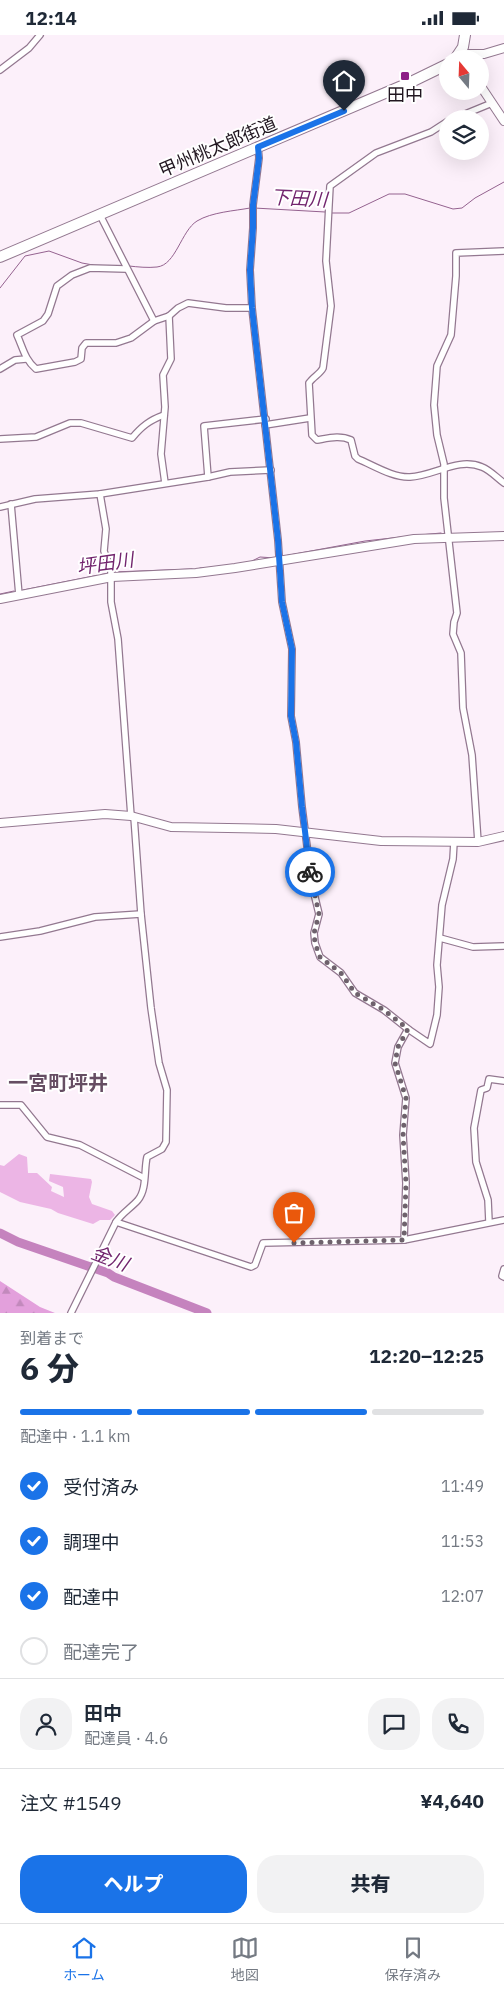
<!DOCTYPE html>
<html lang="ja">
<meta charset="utf-8">
<style>
body{margin:0;font-family:"IBM Plex Sans","Noto Sans JP",sans-serif;background:#f2f2f3;color:#1f2937;height:100vh;display:flex;flex-direction:column;font-size:19px;white-space:nowrap}
*{box-sizing:border-box;margin:0}
p{font-size:16px;color:#747a83}
.icon{flex:none;width:28px;height:28px;fill:none;stroke:currentColor;stroke-width:2;stroke-linecap:round;stroke-linejoin:round}
.map{position:relative;height:1278px;overflow:hidden}
.drawer{display:flex;flex-direction:column;background:#fff;flex:1}
.drawer>*{flex:none}
.needle{width:32px;rotate:341deg}
.buttons{position:absolute;left:439px;top:15px;display:grid;gap:10px}
.buttons a{display:grid;place-items:center;width:50px;height:50px;border-radius:50%;background:#fff;box-shadow:0 5px 20px #0002;font-size:25px}
.pin{position:absolute;display:grid;place-items:center;width:42px;height:42px;color:#fff;margin:-51px -21px;border-radius:50% 50% 50% 0;rotate:-45deg;box-shadow:0 0 5px #0007}
.pin .icon{rotate:45deg}
.courier{position:absolute;display:grid;place-items:center;width:50px;height:50px;margin:-25px;border:4px solid #1a73e8;border-radius:50%;background:#fff;color:#222;box-shadow:0 1px 6px #0007}
.head em{font-style:normal;font-weight:800}
.head div{display:flex;flex-direction:column-reverse}
.head{display:flex;align-items:center;justify-content:space-between;height:85px;padding:0 20px}
h1{font-size:32px;font-weight:800;line-height:38px}
.bar{display:grid;grid-template-columns:repeat(4,1fr);gap:8px 5px;align-content:center;height:60px;padding:0 20px}
.bar i{height:6px;border-radius:4px;background:#e0e1e3}
.bar .selected{background:#1a73e8}
.bar p{grid-column:span 4}
.line{display:flex;align-items:center;gap:12px;padding:0 20px;border-top:1px solid #e0e1e3}
.line div{flex:1}
.round{display:grid;place-items:center;flex:none;width:52px;height:52px;border-radius:20px;background:#f2f2f3}
ol{padding:0 20px;list-style:none}
li{display:flex;align-items:center;gap:15px;height:55px}
li p{margin-inline-start:auto}
li .icon{padding:5px;border-radius:50%;background:#1a73e8;color:#fff;stroke-width:4}
li:last-child{color:#747a83}
li i{width:28px;height:28px;border:2px solid #e0e1e3;border-radius:50%}
.primary-button{display:flex;gap:10px;margin-top:auto;padding:10px 20px}
.primary-button a{flex:1;height:58px;border-radius:20px;background:#1a73e8;color:#fff;font-size:20px;font-weight:800;line-height:58px;text-align:center}
.primary-button a+a{background:#f2f2f3;color:#1f2937}
.status{display:flex;justify-content:space-between;align-items:center;height:35px;padding:0 25px;background:#fff;direction:ltr}
.status svg{height:14px;fill:currentColor}
.tab-bar{display:flex;justify-content:space-around;align-items:center;height:70px;border-top:1px solid #e0e1e3;background:#fff;font-size:14px;color:#747a83}
.tab-bar a{display:grid;justify-items:center;gap:2px}
.tab-bar .selected{color:#1a73e8}
.map>svg:first-child{display:block}
</style>
<div class="status"><b>12:14</b><svg viewBox="0 0 49 12"><path d="M0 12V9h3v3zM5 12V6h3v6zM10 12V3h3v9zM15 12V0h3v12zM26 1h20v11H26zM47 4h2v5h-2z"/></svg></div>
<div class="map">
<svg width="504" height="1278" viewBox="0 0 504 1278">
<defs>
<pattern id="forest-firs" width="22" height="20" patternUnits="userSpaceOnUse" patternTransform="scale(1.25)"><rect width="22" height="20" fill="#e3a0dc"/><path d="M5 1l3.5 6h-7zM16 11l3.5 6h-7z" fill="#c289bc"/></pattern>
</defs>
<rect width="100%" height="100%" fill="#fcf0fa"/>
<!-- forest -->
<polygon fill="url(#forest-firs)" points="0,1246 40,1272 55,1278 0,1278"/>
<!-- park -->
<polygon fill="#ecb5e5" points="19,1119 27,1122 28,1138 37,1138 52,1152 51,1156 64,1162 63,1152 49,1146 50,1139 91,1144 92,1147 89,1162 92,1169 112,1176 115,1180 110,1185 100,1185 93,1189 58,1178 51,1174 20,1167 0,1157 0,1130 4,1131"/>
<g fill="none" stroke-linecap="round" stroke-linejoin="round">
<!-- stream -->
<g stroke="#94628f" stroke-width="1">
<polyline points="254,173 325,177"/>
<polyline points="332,178 349,178 389,159 405,159 453,174 462,173 475,163 504,147"/>
<path d="M129,231C138,232 148,233 157,232C176,230 181,196 197,186C212,177 234,176 250,173"/>
<polyline points="0,253 25,221 49,216 82,228 93,230"/>
<polyline points="420,500 441,498"/>
<polyline points="284,521 365,506 401,502"/>
<polyline points="252,526 260,522 275,523"/>
<polyline points="200,533 209,533"/>
<polyline points="113,537 192,534"/>
<polyline points="23,555 109,538"/>
<polyline points="0,559 14,556"/>
</g>
<!-- river -->
<polyline stroke="#c583be" stroke-width="9" points="0,1198 18,1207 108,1238 114,1242 207,1278"/>
<!-- street casing -->
<g stroke="#937890" stroke-width="8">
<g id="street">
<polyline points="0,35 29,13 40,0"/>
<polyline points="453,84 492,68"/>
<path d="M448,86L431,97L376,118L330,151L326,226L331,271L323,333C320,339 313,342 309,348L312,400L317,405C329,403 340,400 351,405L355,421L358,424C373,430 393,443 410,442C434,441 458,422 482,432C490,435 497,443 504,448"/>
<polyline points="258,112 259,123 253,170 253,193 250,235 252,273 278,505 282,567 292,614 291,681 296,707 302,772 312,850 319,879 314,898 315,908 320,922 341,938 355,958 384,975 408,994 430,1009 437,980 439,952 437,930 442,870 453,824 454,807"/>
<polyline points="100,180 154,286"/>
<path d="M126,234L90,233L72,240L57,251L48,279L43,286L17,300C23,313 25,325 36,334L75,327L81,324L82,313L86,308H116L131,303L154,286L169,281L178,273L188,268L226,273H252"/>
<polyline points="0,334 15,325 26,324"/>
<polyline points="265,390 310,383"/>
<path d="M0,404L36,402L70,388H81L132,403C142,391 150,385 164,380"/>
<polyline points="208,442 204,391 266,384"/>
<polyline points="165,448 161,419 165,372 163,340 171,324 169,281"/>
<polyline points="100,459 106,494 104,516 111,536 111,567 118,604 131,781"/>
<polyline points="11,469 19,560"/>
<polyline points="0,472 35,464 100,459 208,442 230,437 271,435"/>
<polyline points="478,807 472,720 463,673 461,618 453,599 454,587 457,578 444,463 444,429 437,400 434,370 437,331 451,300 456,241 456,218 504,216"/>
<polyline points="0,902 40,896 95,882 141,879"/>
<polyline points="440,903 473,912 504,911"/>
<polyline points="0,1070 21,1070 47,1102 80,1110 144,1143"/>
<polyline points="116,1187 251,1232 255,1230 263,1208 404,1205 504,1185"/>
<polyline points="489,1187 488,1165 476,1127 474,1093 481,1055 487,1053 489,1044 504,1046"/>
<polyline points="404,1205 406,1148 403,1100 406,1063 395,1028 398,1012 408,994"/>
<polyline points="504,1234 502,1241 504,1242"/>
<path d="M71,1278L116,1187C122,1178 131,1173 138,1165C147,1154 144,1135 147,1122L162,1114L166,1107L167,1055L159,1028L151,973L141,879L134,782"/>
</g>
</g>
<!-- secondary casing -->
<g stroke="#937890" stroke-width="10">
<g id="secondary">
<polyline points="460,19 484,19 504,13"/>
<polyline points="480,50 504,86"/>
<polyline points="0,564 112,542 196,538 235,533 414,504 504,501"/>
<polyline points="0,788 105,779 131,781 171,792 276,794 381,806 478,807 504,801"/>
</g>
</g>
<!-- highway casing -->
<g stroke="#937890" stroke-width="12">
<g id="highway">
<polyline points="455,24 463,12 465,0"/>
<polyline points="0,222 411,47 448,29"/>
</g>
</g>
<!-- street -->
<use href="#street" stroke="#fff" stroke-width="5.5"/>
<!-- secondary -->
<use href="#secondary" stroke="#fff" stroke-width="8"/>
<!-- highway -->
<use href="#highway" stroke="#fff" stroke-width="10"/>
</g>
<g fill="none" stroke-linecap="round" stroke-linejoin="round">
<!-- done -->
<polyline stroke="#6e626c" stroke-width="5" stroke-dasharray="0 9" points="294,1208 404,1205 406,1148 403,1100 406,1063 395,1028 398,1012 408,994 384,975 355,958 341,938 320,922 315,908 314,898 319,879 310,837"/>
<!-- route -->
<polyline stroke="#1a73e8" stroke-width="6" points="310,837 302,772 296,707 291,681 292,614 282,567 278,505 252,273 250,235 253,193 253,170 259,123 258,112 344,76"/>
</g>
<!-- markers -->
<rect fill="#8e2488" stroke="#fff" stroke-width="2" x="400" y="36" width="10" height="10" rx="2.5"/>
<g text-anchor="middle" stroke-width="4" stroke-linejoin="round" paint-order="stroke">
<!-- poi labels -->
<g font-size="18" fill="#211620" stroke="#fff">
<text x="405" y="66">田中</text>
</g>
<!-- street labels -->
<g font-size="18" fill="#211620" stroke="#fff">
<text transform="translate(218 112) rotate(-23)" y="6">甲州桃太郎街道</text>
</g>
<!-- water labels -->
<g font-size="19" font-style="italic" fill="#72256e" stroke="#fff">
<text transform="translate(299 163) rotate(3)" y="7">下田川</text>
<text transform="translate(105 528) rotate(-8)" y="7">坪田川</text>
<text transform="translate(110 1223) rotate(21)" y="7">金川</text>
</g>
<!-- quarter labels -->
<g font-size="20" font-weight="bold" fill="#664e63" stroke="#fff">
<text x="58" y="1055">一宮町坪井</text>
</g>
</g>
</svg>
<div class="buttons">
<a><svg class="needle" viewBox="-14 -14 28 28"><path d="M0-13l5 13h-10z" fill="#e53935"/><path d="M0 13l5-13h-10z" fill="#747a83"/></svg></a>
<a><svg class="icon" aria-label="layers" viewBox="0 0 24 24"><path d="M12 4l9 5-9 5-9-5zM3 14l9 5 9-5"/></svg></a>
</div>
<div class="pin" style="left:294px;top:1208px;background:#ea580c"><svg class="icon" aria-label="bag" viewBox="0 0 24 24"><path d="M5 8h14l-1 12H6zM9 8a3 3 0 0 1 6 0"/></svg></div>
<div class="pin" style="left:344px;top:76px;background:#1f2937"><svg class="icon" aria-label="home" viewBox="0 0 24 24"><path d="M3 11l9-7 9 7M6 9v11h12V9"/></svg></div>
<div class="courier" style="left:310px;top:837px"><svg class="icon" aria-label="bike" viewBox="0 0 24 24"><circle cx="6" cy="16" r="4"/><circle cx="18" cy="16" r="4"/><path d="M6 16l4-8h5l3 8M10 8l3 8H6M13 5h3"/></svg></div>
</div>
<section class="drawer">
<div class="head"><div><h1>6 分</h1><p>到着まで</p></div><em>12:20–12:25</em></div>
<div class="bar"><i class="selected"></i><i class="selected"></i><i class="selected"></i><i></i><p>配達中 · 1.1 km</p></div>
<ol>
<li><svg class="icon" aria-label="check" viewBox="0 0 24 24"><path d="M5 12l5 5 9-10"/></svg>受付済み<p>11:49</p></li>
<li><svg class="icon" aria-label="check" viewBox="0 0 24 24"><path d="M5 12l5 5 9-10"/></svg>調理中<p>11:53</p></li>
<li><svg class="icon" aria-label="check" viewBox="0 0 24 24"><path d="M5 12l5 5 9-10"/></svg>配達中<p>12:07</p></li>
<li><i></i>配達完了</li>
</ol>
<div class="line" style="height:90px"><a class="round"><svg class="icon" aria-label="person" viewBox="0 0 24 24"><circle cx="12" cy="8" r="4"/><path d="M4 21q1-7 8-7t8 7"/></svg></a><div><b>田中</b><p>配達員 · 4.6</p></div><a class="round"><svg class="icon" aria-label="chat" viewBox="0 0 24 24"><path d="M4 5h16v11H9l-5 4z"/></svg></a><a class="round"><svg class="icon" aria-label="phone" viewBox="0 0 24 24"><path d="M5 4h4l2 5-3 2q2 4 5 5l2-3 5 2v4C11 20 4 13 5 4z"/></svg></a></div>
<div class="line" style="height:65px"><div>注文 #1549</div><b>¥4,640</b></div>
<div class="primary-button"><a>ヘルプ</a><a>共有</a></div>
</section>
<nav class="tab-bar">
<a class="selected"><svg class="icon" aria-label="home" viewBox="0 0 24 24"><path d="M3 11l9-7 9 7M6 9v11h12V9"/></svg>ホーム</a>
<a><svg class="icon" aria-label="map" viewBox="0 0 24 24"><path d="M3 6l6-2 6 2 6-2v14l-6 2-6-2-6 2zM9 4v14M15 6v14"/></svg>地図</a>
<a><svg class="icon" aria-label="saved" viewBox="0 0 24 24"><path d="M7 4h10v16l-5-4-5 4z"/></svg>保存済み</a>
</nav>
